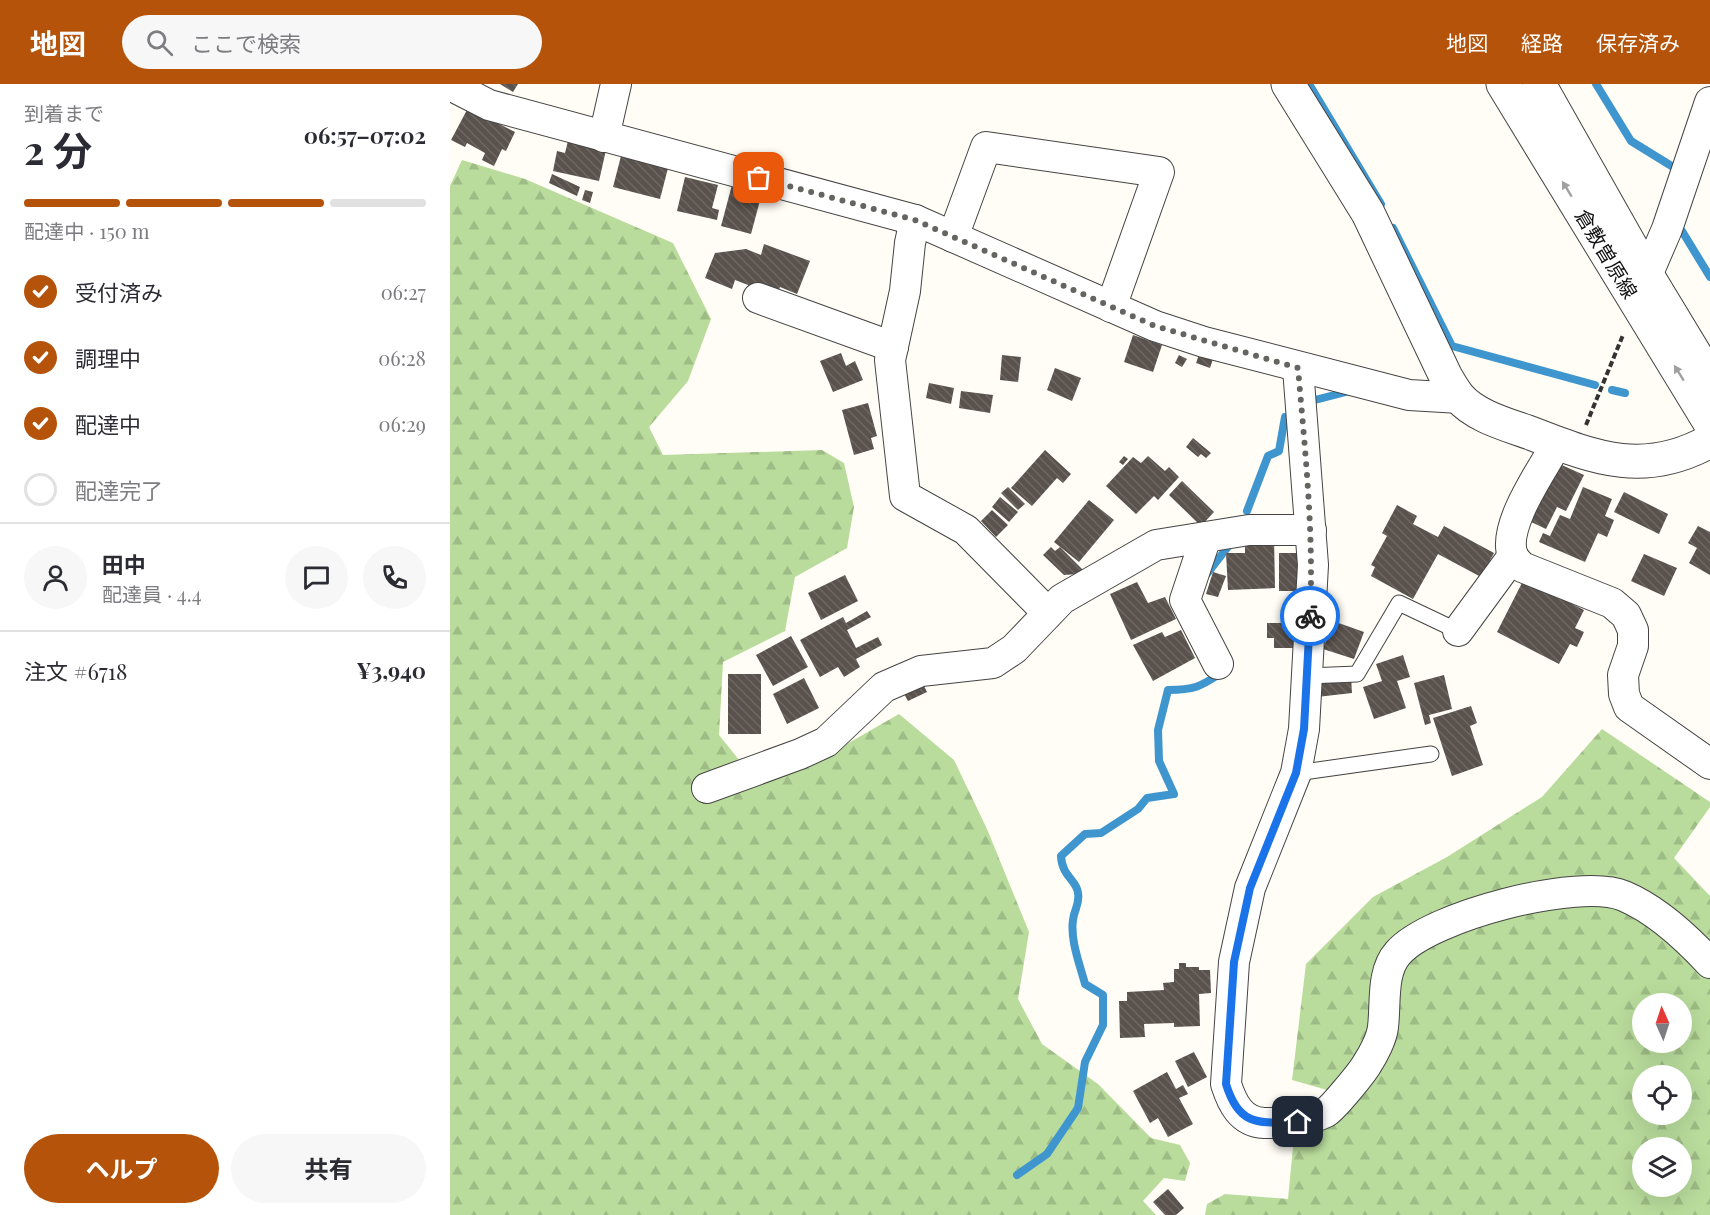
<!DOCTYPE html>
<html lang="ja">
<meta charset="utf-8">
<style>
body{margin:0;font-family:"Playfair Display","Noto Sans JP",serif;background:#f7f7f7;color:#2b2b33;height:100vh;display:flex;flex-direction:column;font-size:22px;white-space:nowrap}
*{box-sizing:border-box;margin:0}
p{font-size:20px;color:#7c7c81}
.icon{flex:none;width:33px;height:33px;fill:none;stroke:currentColor;stroke-width:2;stroke-linecap:round;stroke-linejoin:round}
.map{position:relative;flex:1;overflow:hidden}
.details{display:flex;flex-direction:column;background:#fff;width:450px}
.details>*{flex:none}
.needle{width:39px;rotate:357deg}
.tools{position:absolute;left:1182px;top:909px;display:grid;gap:12px}
.tools a{display:grid;place-items:center;width:60px;height:60px;border-radius:50%;background:#fff;box-shadow:0 6px 24px #0002;font-size:30px}
.pin{position:absolute;display:grid;place-items:center;width:51px;height:51px;color:#fff;margin:-26px;border-radius:12px;box-shadow:0 3px 9px #0006}
.courier{position:absolute;display:grid;place-items:center;width:60px;height:60px;margin:-30px;border:4px solid #1a73e8;border-radius:50%;background:#fff;color:#222;box-shadow:0 2px 8px #0007}
.headline em{font-style:normal;font-weight:700}
.headline div{display:flex;flex-direction:column-reverse}
.headline{display:flex;align-items:center;justify-content:space-between;height:102px;padding:0 24px}
h1{font-size:39px;font-weight:700;line-height:45px}
.bar{display:grid;grid-template-columns:repeat(4,1fr);gap:9px 6px;align-content:center;height:72px;padding:0 24px}
.bar i{height:8px;border-radius:4px;background:#e1e1e2}
.bar .on{background:#b45309}
.bar p{grid-column:span 4}
.line{display:flex;align-items:center;gap:15px;padding:0 24px;border-top:2px solid #e1e1e2}
.line div{flex:1}
.round{display:grid;place-items:center;flex:none;width:63px;height:63px;border-radius:32px;background:#f7f7f7}
ol{padding:0 24px;list-style:none}
li{display:flex;align-items:center;gap:18px;height:66px}
li p{margin-inline-start:auto}
li .icon{padding:6px;border-radius:50%;background:#b45309;color:#fff;stroke-width:4}
li:last-child{color:#7c7c81}
li i{width:33px;height:33px;border:3px solid #e1e1e2;border-radius:50%}
.primary-button{display:flex;gap:12px;margin-top:auto;padding:12px 24px}
.primary-button a{flex:1;height:69px;border-radius:36px;background:#b45309;color:#fff;font-size:24px;font-weight:700;line-height:69px;text-align:center}
.primary-button a+a{background:#f7f7f7;color:#2b2b33}
header{display:flex;align-items:center;gap:36px;box-sizing:border-box;height:84px;padding:0 30px;background:#b45309;color:#fff}
header strong{font-size:28px}
nav{display:flex;gap:33px;margin-inline-start:auto;font-size:21px}
.search{width:420px;height:54px;background:#f7f7f7;display:flex;align-items:center;gap:15px;box-sizing:border-box;padding:0 21px;border-radius:33px;color:#7c7c81;font-size:22px}
main{display:flex;flex:1;min-height:0}
.map>svg:first-child{display:block}
</style>
<header>
<strong>地図</strong>
<div class="search"><svg class="icon" aria-label="search" viewBox="0 0 24 24"><circle cx="10" cy="10" r="6"/><path d="M15 15l6 6"/></svg>ここで検索</div>
<nav><a>地図</a><a>経路</a><a>保存済み</a></nav>
</header>
<main>
<section class="details">
<div class="headline"><div><h1>2 分</h1><p>到着まで</p></div><em>06:57–07:02</em></div>
<div class="bar"><i class="on"></i><i class="on"></i><i class="on"></i><i></i><p>配達中 · 150 m</p></div>
<ol>
<li><svg class="icon" aria-label="check" viewBox="0 0 24 24"><path d="M5 12l5 5 9-10"/></svg>受付済み<p>06:27</p></li>
<li><svg class="icon" aria-label="check" viewBox="0 0 24 24"><path d="M5 12l5 5 9-10"/></svg>調理中<p>06:28</p></li>
<li><svg class="icon" aria-label="check" viewBox="0 0 24 24"><path d="M5 12l5 5 9-10"/></svg>配達中<p>06:29</p></li>
<li><i></i>配達完了</li>
</ol>
<div class="line" style="height:108px"><a class="round"><svg class="icon" aria-label="person" viewBox="0 0 24 24"><circle cx="12" cy="8" r="4"/><path d="M4 21q1-7 8-7t8 7"/></svg></a><div><b>田中</b><p>配達員 · 4.4</p></div><a class="round"><svg class="icon" aria-label="chat" viewBox="0 0 24 24"><path d="M4 5h16v11H9l-5 4z"/></svg></a><a class="round"><svg class="icon" aria-label="phone" viewBox="0 0 24 24"><path d="M5 4h4l2 5-3 2q2 4 5 5l2-3 5 2v4C11 20 4 13 5 4z"/></svg></a></div>
<div class="line" style="height:78px"><div>注文 #6718</div><b>¥3,940</b></div>
<div class="primary-button"><a>ヘルプ</a><a>共有</a></div>
</section>
<div class="map">
<svg width="1260" height="1131" viewBox="0 0 1260 1131">
<defs>
<pattern id="forest-firs" width="22" height="20" patternUnits="userSpaceOnUse" patternTransform="scale(1.5)"><rect width="22" height="20" fill="#b9dc9c"/><path d="M5 1l3.5 6h-7zM16 11l3.5 6h-7z" fill="#9ebc85"/></pattern>
<pattern id="building-back-hatch" width="6" height="6" patternUnits="userSpaceOnUse" patternTransform="scale(1.5)"><rect width="6" height="6" fill="#5a524d"/><path d="M-1 5l2 2M0 0l6 6M5-1l2 2" fill="none" stroke="#6d6662"/></pattern>
</defs>
<rect width="100%" height="100%" fill="#fffdf5"/>
<!-- forest -->
<g fill="url(#forest-firs)" fill-rule="evenodd">
<polygon points="12,76 75,95 223,159 261,235 238,297 199,343 213,371 372,366 394,379 404,423 397,464 345,493 335,547 273,578 269,651 306,697 383,668 449,630 504,676 537,745 579,848 568,915 592,960 648,1000 701,1054 730,1061 740,1079 735,1097 714,1094 693,1117 706,1131 0,1131 0,102"/>
<path d="M1152,645L1260,718V723L1224,774L1260,812V1131H755L757,1120L775,1110L838,1115L843,1063L854,1052L877,1006L842,996L856,880L923,813L997,773L1092,713ZM1192,920H1232V958H1192ZM1192,992H1232V1030H1192ZM1192,1064H1232V1102H1192Z"/>
</g>
<g fill="none" stroke-linecap="round" stroke-linejoin="round">
<!-- stream -->
<g stroke="#3f96cf" stroke-width="8">
<polyline points="859,0 931,120"/>
<polyline points="1146,0 1181,57 1228,86"/>
<polyline points="943,144 1002,262 1145,301"/>
<polyline points="1232,147 1260,193"/>
<polyline points="1162,306 1175,309"/>
<polyline points="861,317 896,308"/>
<polyline points="797,427 818,372 829,367 835,333"/>
<polyline points="756,491 780,460"/>
<path d="M567,1091L597,1070L628,1024L635,978L653,941V911L635,900C630,881 620,856 623,836C624,825 630,821 628,809C627,796 612,793 611,772L635,750L651,749L688,725L697,714L724,710L709,677L708,646L718,606C744,606 750,603 771,589"/>
</g>
</g>
<!-- building -->
<g fill="url(#building-back-hatch)">
<polygon points="50,0 68,0 63,8"/>
<polygon points="18,24 65,48 56,67 52,65 44,82 32,76 35,69 17,59 15,63 1,56"/>
<polygon points="118,57 156,66 149,97 103,87 107,67 115,69"/>
<polygon points="171,72 218,84 210,115 163,103"/>
<polygon points="102,90 130,103 127,112 99,99"/>
<polygon points="235,93 268,101 262,124 269,126 267,136 227,127"/>
<polygon points="282,101 312,109 301,150 271,142"/>
<polygon points="135,106 143,108 140,119 132,116"/>
<polygon points="314,160 360,177 347,210 330,203 327,212 285,196 282,205 255,194 265,169 296,165 311,171"/>
<polygon points="683,251 712,261 703,288 674,278"/>
<polygon points="750,268 764,272 760,284 746,279"/>
<polygon points="391,269 396,282 405,277 413,296 383,308 370,277"/>
<polygon points="552,271 571,273 568,298 550,296"/>
<polygon points="729,271 737,275 732,283 725,279"/>
<polygon points="605,284 631,294 622,317 597,306"/>
<polygon points="479,299 504,304 501,320 476,314"/>
<polygon points="511,307 543,311 540,329 509,324"/>
<polygon points="418,319 427,352 421,354 424,365 404,371 392,326"/>
<polygon points="743,354 761,369 756,374 751,370 748,373 736,363"/>
<polygon points="595,366 621,390 613,399 607,394 582,422 561,404"/>
<polygon points="674,372 678,375 673,381 669,378"/>
<polygon points="698,372 715,387 719,383 729,393 708,416 704,412 686,430 656,402 683,373 691,379"/>
<polygon points="1105,378 1134,391 1116,427 1107,423 1096,445 1077,436"/>
<polygon points="732,397 764,428 751,442 719,411"/>
<polygon points="558,403 575,420 568,426 551,409"/>
<polygon points="1133,403 1162,415 1155,432 1164,436 1157,453 1148,449 1135,478 1089,458 1093,449 1100,452 1110,431 1120,435"/>
<polygon points="1174,408 1218,430 1209,450 1164,428"/>
<polygon points="550,413 568,428 559,438 542,423"/>
<polygon points="639,416 664,436 629,478 604,458"/>
<polygon points="947,421 967,432 963,440 988,453 994,442 1044,469 1031,493 988,470 963,515 921,492 925,483 921,481 937,452 932,449"/>
<polygon points="542,426 558,441 546,453 531,437"/>
<polygon points="1248,442 1260,448 1260,491 1239,479 1247,464 1238,459"/>
<polygon points="795,453 824,453 825,504 778,506 776,469 795,469"/>
<polygon points="601,463 605,467 610,463 633,486 628,490 614,491 593,471"/>
<polygon points="829,469 851,469 852,507 829,507"/>
<polygon points="1194,470 1227,484 1214,512 1181,497"/>
<polygon points="763,488 776,492 768,513 756,510"/>
<polygon points="395,491 408,517 371,536 358,509"/>
<polygon points="1074,495 1134,526 1125,544 1134,548 1127,563 1120,560 1109,580 1047,548"/>
<polygon points="687,498 698,519 715,513 726,535 681,556 660,510"/>
<polygon points="417,527 421,533 397,546 406,564 428,553 432,561 406,575 410,583 394,593 388,583 370,593 350,556 393,533 396,539"/>
<polygon points="883,537 914,548 904,575 873,565"/>
<polygon points="817,539 845,539 845,564 824,564 824,554 817,554"/>
<polygon points="731,546 745,574 703,597 683,561 712,548 715,553"/>
<polygon points="341,552 358,583 323,602 306,571"/>
<polygon points="953,571 960,593 947,597 956,624 924,635 913,603 932,597 926,580"/>
<rect x="278" y="590" width="33" height="60"/>
<polygon points="994,591 1002,625 979,631 981,639 975,641 964,599"/>
<polygon points="901,592 902,609 867,613 865,596"/>
<polygon points="354,594 369,624 337,640 323,610"/>
<polygon points="471,596 477,608 458,617 452,606"/>
<polygon points="1021,622 1027,639 1020,642 1033,681 1002,692 983,634"/>
<polygon points="729,879 736,879 736,883 749,883 749,886 760,886 761,909 749,910 750,942 724,943 724,939 694,940 695,953 670,954 669,917 677,917 677,908 714,906 713,899 724,898 724,885 729,885"/>
<polygon points="744,968 757,993 738,1003 725,977"/>
<polygon points="717,988 726,1005 733,1001 738,1010 729,1014 743,1040 718,1053 708,1034 700,1039 683,1007"/>
<polygon points="718,1105 734,1124 726,1131 715,1131 703,1118"/>
</g>
<g fill="none" stroke-linecap="round" stroke-linejoin="round">
<!-- service casing -->
<g stroke="#444" stroke-width="17">
<g id="service">
<polyline points="857,592 907,590 949,519 1008,547"/>
<polyline points="846,689 981,670"/>
</g>
</g>
<!-- minor casing -->
<g stroke="#444" stroke-width="32">
<g id="minor">
<polyline points="0,1 39,21 465,136 705,242 754,258 959,311 1010,314"/>
<polyline points="154,53 166,0"/>
<polyline points="465,136 460,159 455,207 440,276 455,412 516,446 598,529"/>
<polyline points="503,153 536,63 709,88 661,223"/>
<polyline points="1189,210 1217,145 1260,18"/>
<polyline points="308,214 443,263"/>
<path d="M848,284L863,481L854,645L846,689L800,804L784,878L776,1000C782,1019 791,1038 814,1039C836,1039 856,1038 876,1028C883,1024 912,989 917,980C923,971 932,954 933,943C936,920 931,888 948,869C980,832 1130,793 1174,812C1207,826 1236,853 1260,879"/>
<path d="M1107,359C1093,385 1051,443 1063,472C1065,476 1069,480 1072,483L1162,519L1176,531L1183,546V562L1173,591L1174,610L1179,623L1260,680"/>
<polyline points="756,453 735,516 768,580"/>
<polyline points="1008,547 1063,472"/>
<polyline points="257,704 350,670 376,658 434,603 471,587 543,579 564,565 612,515 706,461 799,446 861,446"/>
</g>
</g>
<!-- tertiary casing -->
<g stroke="#444" stroke-width="35">
<g id="tertiary">
<path d="M838,0L918,129L996,293C1000,300 1004,307 1009,313C1026,333 1059,341 1083,350C1147,375 1196,393 1260,357"/>
<polyline points="1053,0 1260,339"/>
<polyline points="1089,0 1197,191 1260,295"/>
</g>
</g>
<!-- path -->
<polyline stroke="#333" stroke-width="4" stroke-dasharray="6 3" stroke-linecap="butt" points="1136,341 1173,251"/>
<!-- service -->
<use href="#service" stroke="#fff" stroke-width="15"/>
<!-- minor -->
<use href="#minor" stroke="#fff" stroke-width="30"/>
<!-- tertiary -->
<use href="#tertiary" stroke="#fff" stroke-width="33"/>
</g>
<!-- one-way arrows -->
<defs><path id="oneway-solid" d="M-6-.8H1V-3.2L6.5 0L1 3.2V.8H-6Z" transform="scale(1.5)"/></defs>
<g fill="#a0a0a0">
<use href="#oneway-solid" transform="translate(1117 105) rotate(-121)"/>
<use href="#oneway-solid" transform="translate(1229 289) rotate(-122)"/>
</g>
<g fill="none" stroke-linecap="round" stroke-linejoin="round">
<!-- done -->
<path stroke="#646461" stroke-width="6" stroke-dasharray="0 10.8" d="M309,94L465,136L705,242L848,284C855,366 864,449 860,532"/>
<!-- route -->
<path stroke="#1a73e8" stroke-width="8" d="M848,1038C809,1039 789,1043 776,1000L784,878L800,804L846,689L854,645L860,532"/>
</g>
<g text-anchor="middle" stroke-width="6" stroke-linejoin="round" paint-order="stroke">
<!-- street labels -->
<g font-size="20" fill="#111" stroke="#fff">
<text transform="translate(1156 170) rotate(59)" y="7">倉敷曽原線</text>
</g>
</g>
</svg>
<div class="tools">
<a><svg class="needle" viewBox="-14 -14 28 28"><path d="M0-13l5 13h-10z" fill="#e53935"/><path d="M0 13l5-13h-10z" fill="#7c7c81"/></svg></a>
<a><svg class="icon" aria-label="locate" viewBox="0 0 24 24"><circle cx="12" cy="12" r="6"/><path d="M12 2v4M12 18v4M2 12h4M18 12h4"/></svg></a>
<a><svg class="icon" aria-label="layers" viewBox="0 0 24 24"><path d="M12 4l9 5-9 5-9-5zM3 14l9 5 9-5"/></svg></a>
</div>
<div class="pin" style="left:309px;top:94px;background:#ea580c"><svg class="icon" aria-label="bag" viewBox="0 0 24 24"><path d="M5 8h14l-1 12H6zM9 8a3 3 0 0 1 6 0"/></svg></div>
<div class="pin" style="left:848px;top:1038px;background:#1f2937"><svg class="icon" aria-label="home" viewBox="0 0 24 24"><path d="M3 11l9-7 9 7M6 9v11h12V9"/></svg></div>
<div class="courier" style="left:860px;top:532px"><svg class="icon" aria-label="bike" viewBox="0 0 24 24"><circle cx="6" cy="16" r="4"/><circle cx="18" cy="16" r="4"/><path d="M6 16l4-8h5l3 8M10 8l3 8H6M13 5h3"/></svg></div>
</div>
</main>
